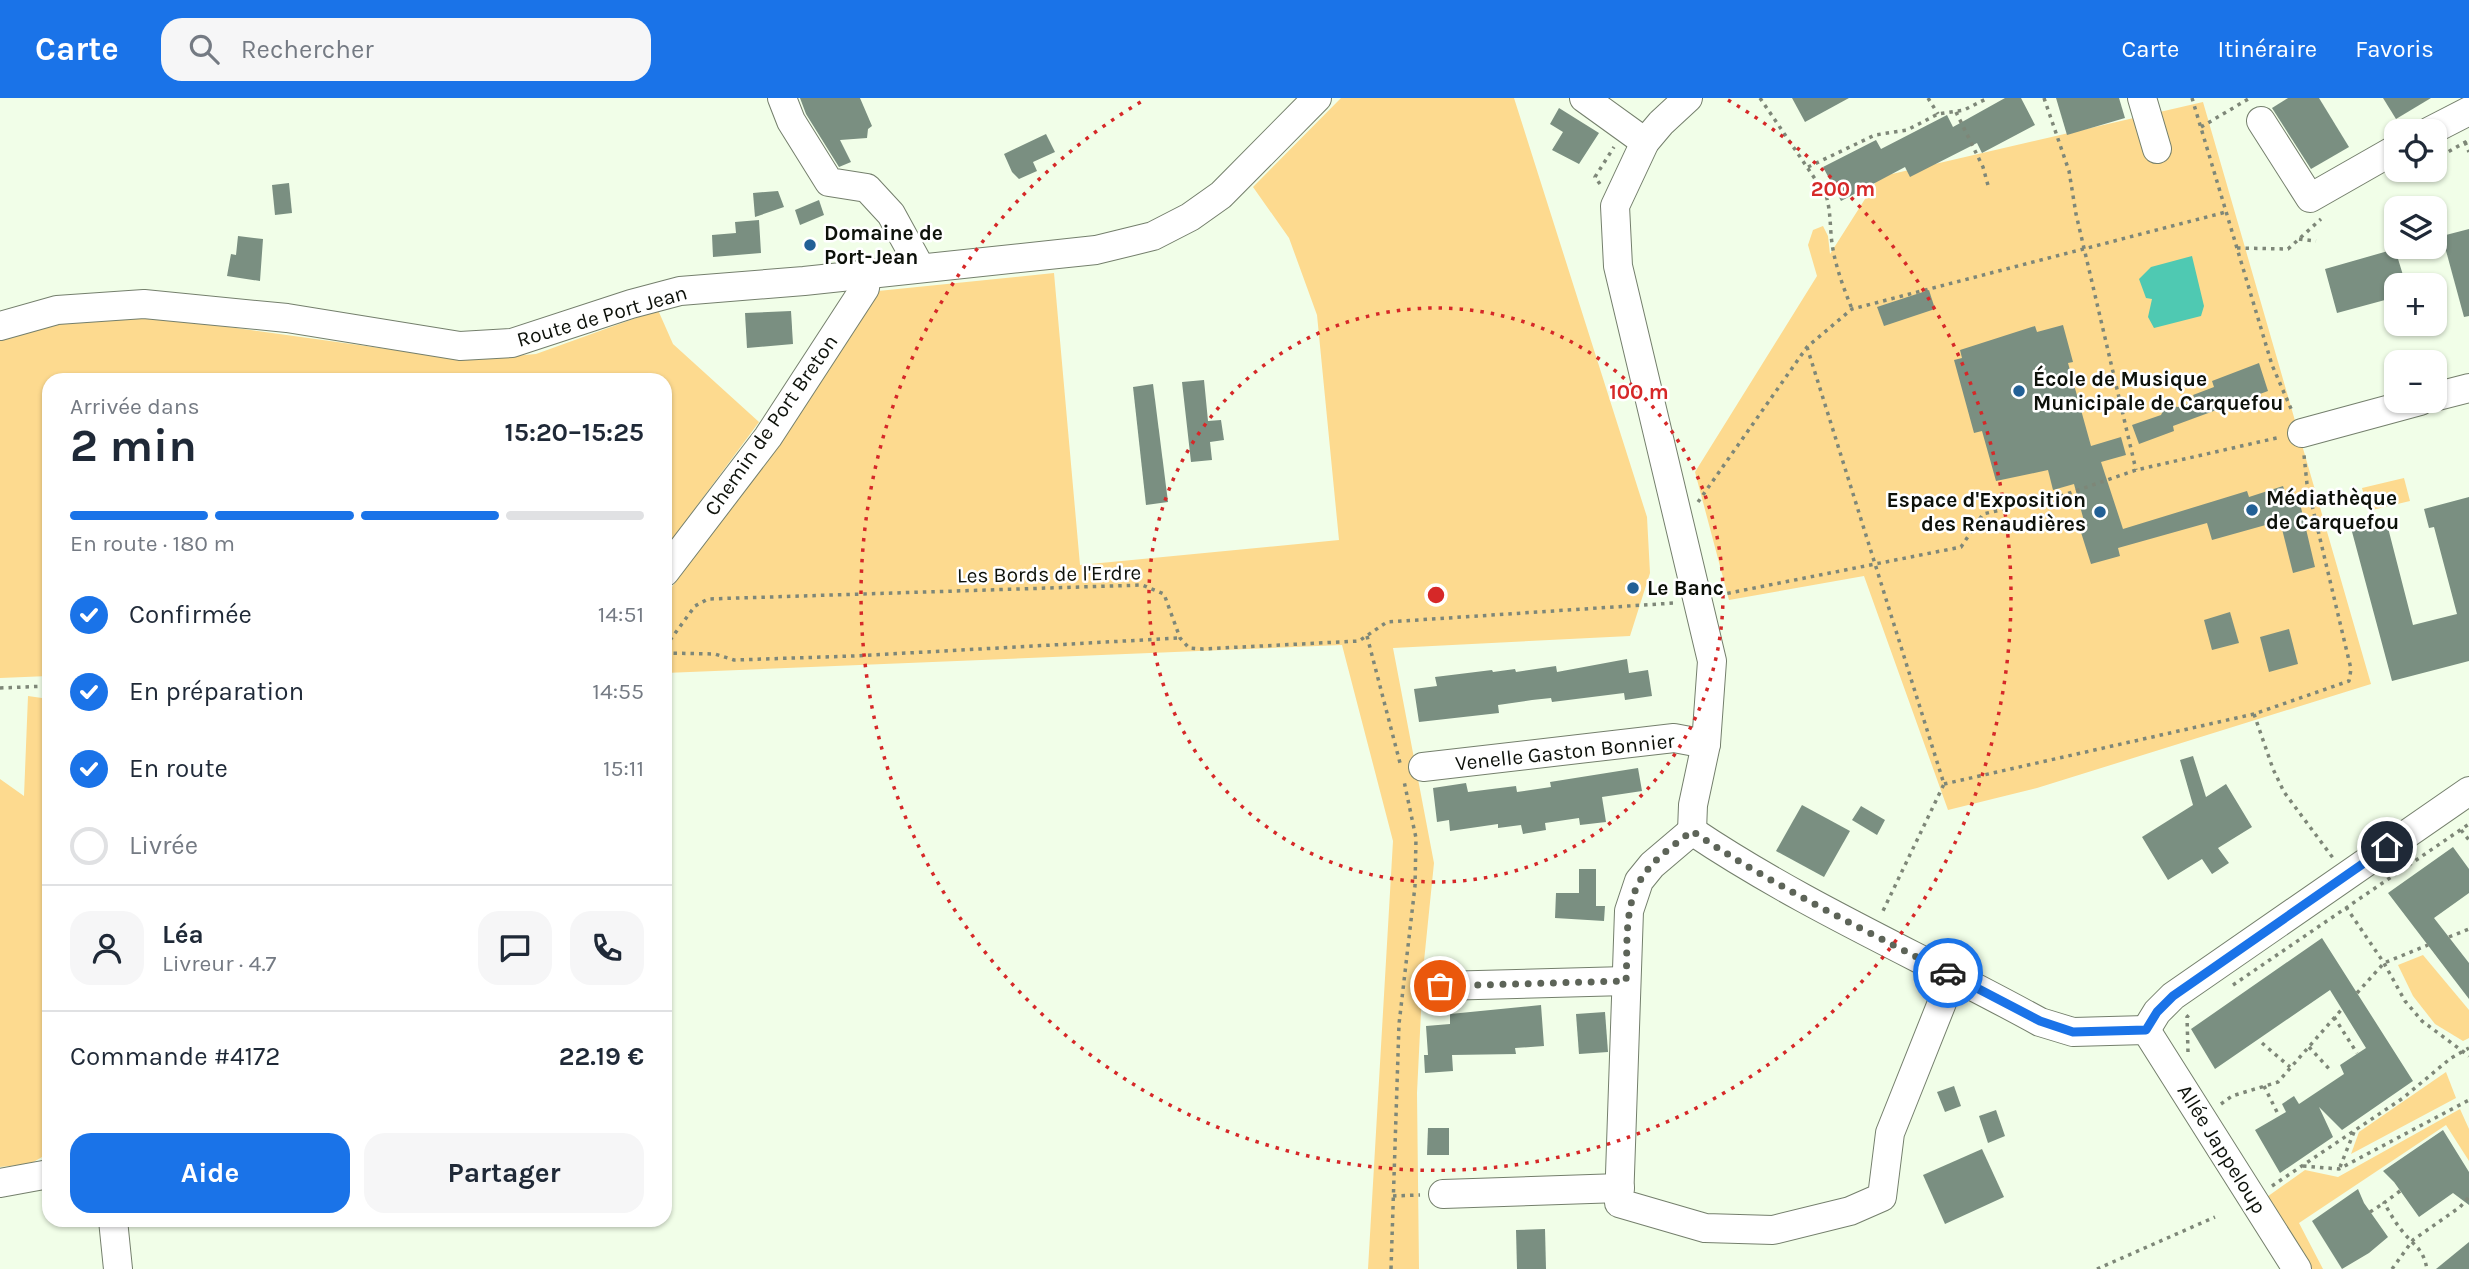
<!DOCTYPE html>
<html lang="fr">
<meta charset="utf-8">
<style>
body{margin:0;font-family:Karla,sans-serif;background:#f6f6f7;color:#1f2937;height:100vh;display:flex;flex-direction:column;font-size:26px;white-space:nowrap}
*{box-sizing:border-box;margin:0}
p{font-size:23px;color:#747a83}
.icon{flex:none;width:38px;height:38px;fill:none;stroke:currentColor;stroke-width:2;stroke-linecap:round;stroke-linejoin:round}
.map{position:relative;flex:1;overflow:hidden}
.sheet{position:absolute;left:42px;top:275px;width:630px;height:854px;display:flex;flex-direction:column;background:#fff;border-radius:21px;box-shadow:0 2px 5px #0004}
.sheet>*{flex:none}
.buttons{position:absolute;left:2384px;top:21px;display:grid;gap:14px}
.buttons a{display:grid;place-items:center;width:63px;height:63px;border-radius:14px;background:#fff;box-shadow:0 2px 5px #0004;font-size:35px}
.pin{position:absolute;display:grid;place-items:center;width:60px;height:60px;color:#fff;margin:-30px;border:4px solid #fff;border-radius:50%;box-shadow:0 2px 7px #0007}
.courier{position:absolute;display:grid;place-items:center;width:70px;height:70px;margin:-35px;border:5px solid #1a73e8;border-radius:50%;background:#fff;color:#222;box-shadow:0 2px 9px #0007}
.headline em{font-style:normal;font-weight:700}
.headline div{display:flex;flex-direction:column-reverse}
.headline{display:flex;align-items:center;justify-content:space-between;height:119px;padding:0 28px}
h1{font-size:46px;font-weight:700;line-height:52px}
.bar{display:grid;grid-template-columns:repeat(4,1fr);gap:10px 7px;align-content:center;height:84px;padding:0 28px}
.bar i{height:9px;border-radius:5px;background:#e0e1e3}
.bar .selected{background:#1a73e8}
.bar p{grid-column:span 4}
.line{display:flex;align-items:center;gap:18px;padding:0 28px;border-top:2px solid #e0e1e3}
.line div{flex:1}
.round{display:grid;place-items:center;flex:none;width:74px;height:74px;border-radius:21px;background:#f6f6f7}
ol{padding:0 28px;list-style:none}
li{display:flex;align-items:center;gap:21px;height:77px}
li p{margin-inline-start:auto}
li .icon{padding:7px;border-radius:50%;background:#1a73e8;color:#fff;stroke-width:4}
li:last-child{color:#747a83}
li i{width:38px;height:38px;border:4px solid #e0e1e3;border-radius:50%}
.button{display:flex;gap:14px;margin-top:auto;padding:14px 28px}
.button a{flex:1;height:80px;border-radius:21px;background:#1a73e8;color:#fff;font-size:28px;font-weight:700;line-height:80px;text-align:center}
.button a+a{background:#f6f6f7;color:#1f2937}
header{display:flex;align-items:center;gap:42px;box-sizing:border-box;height:98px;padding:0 35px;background:#1a73e8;color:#fff}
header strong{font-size:33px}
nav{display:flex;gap:38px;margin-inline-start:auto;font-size:24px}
.search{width:490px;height:63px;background:#f6f6f7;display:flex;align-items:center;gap:18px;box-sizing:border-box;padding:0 24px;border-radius:21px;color:#747a83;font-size:26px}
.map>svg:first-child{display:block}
</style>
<header>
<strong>Carte</strong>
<div class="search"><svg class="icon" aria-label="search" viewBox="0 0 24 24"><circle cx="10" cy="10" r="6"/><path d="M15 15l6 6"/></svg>Rechercher</div>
<nav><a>Carte</a><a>Itinéraire</a><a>Favoris</a></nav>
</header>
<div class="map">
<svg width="2469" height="1171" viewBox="0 0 2469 1171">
<rect width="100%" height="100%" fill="#f1fee8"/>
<!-- green -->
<g fill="#fdda8f">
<polygon points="1341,0 1514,0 1647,419 1650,475 1630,538 1393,550 1434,765 1423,873 1417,995 1419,1171 1368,1171 1393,743 1342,547 665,575 665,499 878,193 1054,175 1080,467 1339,442 1317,217 1289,140 1253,89"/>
<polygon points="2203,4 2371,586 2037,690 1948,712 1864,478 1729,502 1695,374 1817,178 1808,147 1813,132 1823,128 1828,138 1830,156 1879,79"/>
<polygon points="658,212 673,246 759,324 665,451 665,282 49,282 49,578 0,580 0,239 48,222 142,217 467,262 536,256"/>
<polygon points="2404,380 2410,403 2368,413 2362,390"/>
<polygon points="28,598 49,601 49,1055 30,1066 0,1069 0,681 24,698"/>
<polygon points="2423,857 2469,912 2469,940 2463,943 2435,926 2413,898 2398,867"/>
<polygon points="2446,974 2456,1000 2351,1056 2359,1034"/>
<polygon points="2460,1011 2469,1031 2469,1063 2446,1027 2299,1125 2323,1171 2308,1171 2264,1101 2305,1072 2338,1079"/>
</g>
<!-- water -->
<polygon fill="#4fc9b2" points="2192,158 2204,208 2201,218 2154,230 2148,219 2152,201 2146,200 2139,181 2151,169"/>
<!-- building -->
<g fill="#7a8f81">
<polygon points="800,0 860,0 872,28 868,31 867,40 840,42 851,64 839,69 806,16"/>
<polygon points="1792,0 1849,0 1805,24"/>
<polygon points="2005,0 2021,0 2035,27 1982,55 1977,45 1910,79 1905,69 1841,103 1823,69 1876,42 1881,51 1947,17 1953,29"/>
<polygon points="2056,0 2119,0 2125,20 2067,37"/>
<polygon points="2288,0 2319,0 2349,49 2311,71 2272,10"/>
<polygon points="2383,0 2431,0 2396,21"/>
<polygon points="1559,10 1599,35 1579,66 1552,52 1563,34 1550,26"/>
<polygon points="1046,36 1055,54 1033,64 1037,73 1019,81 1012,74 1004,56"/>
<polygon points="289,85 292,115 275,117 272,87"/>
<polygon points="778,93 784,109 755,119 753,95"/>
<polygon points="819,102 824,117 800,127 795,112"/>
<polygon points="759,122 761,155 713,159 712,137 736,135 735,124"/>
<polygon points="2469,131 2469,218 2464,219 2442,138"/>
<polygon points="238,138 263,141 260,183 227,178 231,156 236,157"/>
<polygon points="2395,151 2406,187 2396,187 2396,199 2337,215 2325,171"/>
<polygon points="1929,192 1935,211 1884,228 1877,209"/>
<polygon points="791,213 793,246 747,250 745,215"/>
<polygon points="2063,227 2073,264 2068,265 2091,348 2121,339 2126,357 2101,364 2123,431 2247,393 2249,399 2283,388 2287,400 2298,397 2315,469 2293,475 2280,423 2212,442 2207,425 2118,450 2120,458 2091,466 2078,425 2084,423 2074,386 2053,392 2048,372 1996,383 1982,333 1974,335 1954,262 1962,260 1960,252 2035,228 2037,234"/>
<polygon points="2259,265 2268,293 2173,328 2174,333 2139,346 2132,327 2161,317 2166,307 2178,309 2196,303 2193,297 2214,289 2212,283"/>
<polygon points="1204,282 1208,323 1221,322 1224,342 1210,344 1212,362 1191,364 1182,284"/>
<polygon points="1153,286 1168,404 1146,407 1133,289"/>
<polygon points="2469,399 2469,563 2392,583 2351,430 2386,422 2413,527 2457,516 2434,429 2429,430 2424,411"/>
<polygon points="2230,514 2239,545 2212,552 2204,522"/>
<polygon points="2289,531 2298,566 2269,574 2260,539"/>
<polygon points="1627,561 1629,575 1648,572 1652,598 1625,602 1624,595 1552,604 1551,600 1532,602 1498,607 1499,615 1419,624 1414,591 1437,588 1435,579 1492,572 1493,574 1515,571 1516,574 1556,568 1557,574"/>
<polygon points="2193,658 2206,699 2226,686 2252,729 2218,750 2229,765 2212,776 2202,761 2168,782 2142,739 2193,707 2180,662"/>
<polygon points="1638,670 1642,693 1602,699 1606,724 1580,727 1579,720 1545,725 1546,732 1523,736 1521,727 1498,730 1498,726 1450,733 1449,722 1437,724 1433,690 1466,685 1468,694 1516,688 1517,694 1551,689 1550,684"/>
<polygon points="1802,707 1850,733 1824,779 1776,753"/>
<polygon points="1861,708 1885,722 1877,737 1852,722"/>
<polygon points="2453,749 2469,771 2469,795 2434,820 2469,865 2469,901 2388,795"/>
<polygon points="1579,771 1596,771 1596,808 1605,808 1604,823 1555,820 1556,795 1579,795"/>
<polygon points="2322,840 2413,983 2342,1032 2319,1009 2333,1039 2280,1075 2255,1032 2286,1014 2282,1006 2294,998 2299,1006 2344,976 2340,967 2366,950 2330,892 2215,971 2191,931"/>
<polygon points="1541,907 1544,948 1515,950 1516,956 1452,957 1453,973 1425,975 1424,957 1428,957 1426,928 1450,926 1450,916"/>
<polygon points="1605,914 1608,954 1579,956 1576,916"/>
<polygon points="1954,988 1961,1008 1945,1014 1937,994"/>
<polygon points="1996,1012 2005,1038 1988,1045 1979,1018"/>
<polygon points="1428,1030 1449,1030 1449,1057 1427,1057"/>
<polygon points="2443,1032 2469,1074 2469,1107 2453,1095 2419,1119 2394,1084 2383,1073"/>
<polygon points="1982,1051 2004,1099 1945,1126 1923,1077"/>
<polygon points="2358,1091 2364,1105 2388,1139 2369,1155 2342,1171 2312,1123"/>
<polygon points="1545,1131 1546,1171 1517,1171 1516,1132"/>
<polygon points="2469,1144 2469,1171 2436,1171"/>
</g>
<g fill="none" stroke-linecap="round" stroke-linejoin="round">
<!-- minor casing -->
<g stroke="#747f6c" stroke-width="30">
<g id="minor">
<polyline points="782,0 791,23 829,84 867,90 891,116 920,169"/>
<polyline points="1584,0 1645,44"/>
<polyline points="1688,0 1661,25 1645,44 1615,108 1618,168 1712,563 1706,646 1693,707 1692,733"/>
<polyline points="2142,0 2157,51"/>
<polyline points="2261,23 2310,100 2396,51"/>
<polyline points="2430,33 2469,13"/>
<polyline points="0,228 57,212 144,206 287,220 460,248 512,245 631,206 680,193 804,183 1096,152 1153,138 1190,119 1221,97 1317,0"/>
<polyline points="2434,299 2469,290"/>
<polyline points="2302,335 2420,303"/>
<polyline points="665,474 768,339 865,190 867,175"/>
<polyline points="1423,669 1674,640 1706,646"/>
<polyline points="1692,733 1652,767 1639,783 1629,813 1619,1105 1705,1130 1773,1132 1850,1113 1882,1099 1890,1035 1953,877"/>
<path d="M1692,733C1802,807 1924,860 2040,924L2073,934L2146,932"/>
<polyline points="1440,888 1626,883"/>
<polyline points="2146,932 2157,914 2173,898 2469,693"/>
<polyline points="2146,932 2297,1171"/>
<polyline points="0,1085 49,1076"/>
<polyline points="1443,1096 1620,1090"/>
<polyline points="113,1122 118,1171"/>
</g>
</g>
<!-- path -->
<g stroke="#7e8778" stroke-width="3.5" stroke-dasharray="3.5 5" stroke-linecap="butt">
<path d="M1760,0L1826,97C1830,111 1830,122 1831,136C1833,162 1842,186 1852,211"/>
<polyline points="1928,0 1938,16"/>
<polyline points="2044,0 2069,73 2076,116 2136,372"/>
<polyline points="2192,0 2272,267 2292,313"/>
<polyline points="1956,14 1983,69 1989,91"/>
<polyline points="2201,29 2250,0"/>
<polyline points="2465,44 2469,54"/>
<polyline points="2434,62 2469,42"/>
<polyline points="1808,69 1875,37 1907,32 1938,16 1964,12 1988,0"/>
<polyline points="2432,72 2435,76"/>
<polyline points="2406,74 2416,72"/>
<polyline points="1600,86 1595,79 1614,49"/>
<polyline points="2299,141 2316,143"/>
<polyline points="2237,150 2288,151 2321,121"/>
<polyline points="1807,249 1944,686 1881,817"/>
<polyline points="1698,404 1807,249 1852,211 2226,114"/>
<polyline points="1719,497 1961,449 1983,416 2061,398 2136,372 2281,339"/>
<polyline points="1367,538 1400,665"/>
<polyline points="665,549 695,508 708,501 1142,487 1164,496 1180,540 1189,550 1202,551 1359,543 1387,524 1674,505"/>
<polyline points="665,555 715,556 734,562 853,558 1179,540"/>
<polyline points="0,590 49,588"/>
<polyline points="2254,616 2273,671 2284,694 2333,760"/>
<polyline points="1944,686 2254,616 2349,583 2351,571 2307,386 2304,357"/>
<polyline points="2461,732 2469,742"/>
<polyline points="2346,809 2384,865 2405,903 2422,923 2469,958"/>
<polyline points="2449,839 2469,831"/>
<polyline points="2233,887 2469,726"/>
<polyline points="2357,895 2384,865 2428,847"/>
<polyline points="2334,919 2357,955"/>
<polyline points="2262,945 2290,969"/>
<polyline points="2309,949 2332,974"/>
<polyline points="2188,954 2187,919 2189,917"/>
<polyline points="2264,988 2278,1016"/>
<polyline points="2221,1006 2232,998 2278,984 2342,911"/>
<polyline points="2303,1068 2339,1071 2469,1002"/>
<polyline points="2340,1069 2354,1034"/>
<polyline points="2272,1088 2403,1000 2451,960 2469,950"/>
<path d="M2400,1093L2384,1105C2390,1115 2396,1126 2403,1134C2415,1149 2423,1150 2427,1171"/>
<polyline points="1393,1098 1420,1097"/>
<polyline points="2370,1114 2384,1105"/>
<polyline points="1391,1171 1399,926 1415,788 1416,740 1404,683"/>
<polyline points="2097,1171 2215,1119"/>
<polyline points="2392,1171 2413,1142 2460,1109 2469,1099"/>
</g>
<!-- minor -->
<use href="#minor" stroke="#fff" stroke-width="28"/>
</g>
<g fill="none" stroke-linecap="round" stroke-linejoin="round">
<!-- done -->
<path stroke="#5d6458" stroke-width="7" stroke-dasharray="0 12.6" d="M1440,888L1626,883C1628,851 1623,810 1641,781C1653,761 1674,747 1692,733C1773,788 1861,830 1948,875"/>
<!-- route -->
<polyline stroke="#1a73e8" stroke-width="9" points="1948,875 2040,923 2073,934 2146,932 2157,914 2173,898 2387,749"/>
</g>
<!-- distance rings -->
<g fill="none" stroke="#d62828" stroke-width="3.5" stroke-dasharray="3.5 7">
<circle cx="1436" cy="497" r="287"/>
<path d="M1728 2A575 575 0 1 1 1144 2"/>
</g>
<!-- markers -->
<g fill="#226096" stroke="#fff" stroke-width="2.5">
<circle cx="810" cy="147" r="7"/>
<circle cx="2019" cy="293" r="7"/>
<circle cx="2252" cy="412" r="7"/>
<circle cx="2100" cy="414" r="7"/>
<circle cx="1633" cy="490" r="7"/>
</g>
<g text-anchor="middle" stroke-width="5" stroke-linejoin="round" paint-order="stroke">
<!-- poi labels -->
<g font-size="21" font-weight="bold" fill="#0d110a" stroke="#fff" text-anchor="start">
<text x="824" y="142">Domaine de<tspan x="824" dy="24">Port-Jean</tspan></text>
<text x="2033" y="288">École de Musique<tspan x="2033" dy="24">Municipale de Carquefou</tspan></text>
<text x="2266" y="407">Médiathèque<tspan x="2266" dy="24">de Carquefou</tspan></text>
<text x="2086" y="409" text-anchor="end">Espace d'Exposition<tspan x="2086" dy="24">des Renaudières</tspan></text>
<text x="1647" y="497">Le Banc</text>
</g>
<!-- street labels -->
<g font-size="21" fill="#0d110a" stroke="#fff">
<text transform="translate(602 218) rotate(-16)" y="7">Route de Port Jean</text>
<text transform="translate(771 327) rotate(-55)" y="7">Chemin de Port Breton</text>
<text transform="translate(1049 476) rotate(-1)" y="7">Les Bords de l'Erdre</text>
<text transform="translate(1565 654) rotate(-6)" y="7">Venelle Gaston Bonnier</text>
<text transform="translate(2222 1051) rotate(58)" y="7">Allée Jappeloup</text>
</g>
</g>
<circle cx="1436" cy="497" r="10" fill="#d62828" stroke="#fff" stroke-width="3.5"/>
<g font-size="21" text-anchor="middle" font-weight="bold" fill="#d62828" stroke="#fff" stroke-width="5" stroke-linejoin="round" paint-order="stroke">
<text x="1843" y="98">200 m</text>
<text x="1639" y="301">100 m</text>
</g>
</svg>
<div class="buttons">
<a><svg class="icon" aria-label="locate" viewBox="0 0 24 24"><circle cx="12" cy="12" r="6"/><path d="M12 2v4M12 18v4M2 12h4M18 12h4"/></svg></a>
<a><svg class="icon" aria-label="layers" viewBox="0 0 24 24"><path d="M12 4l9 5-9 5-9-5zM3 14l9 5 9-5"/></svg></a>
<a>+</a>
<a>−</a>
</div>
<div class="pin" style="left:1440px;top:888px;background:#ea580c"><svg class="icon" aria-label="bag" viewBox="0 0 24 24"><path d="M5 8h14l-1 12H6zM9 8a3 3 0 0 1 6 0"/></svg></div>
<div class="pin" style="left:2387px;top:749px;background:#1f2937"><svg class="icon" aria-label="home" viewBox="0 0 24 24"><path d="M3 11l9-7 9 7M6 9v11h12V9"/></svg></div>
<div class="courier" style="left:1948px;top:875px"><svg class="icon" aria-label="car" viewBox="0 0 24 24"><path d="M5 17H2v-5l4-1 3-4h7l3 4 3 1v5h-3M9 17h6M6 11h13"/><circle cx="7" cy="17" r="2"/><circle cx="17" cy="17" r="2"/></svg></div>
<section class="sheet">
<div class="headline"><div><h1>2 min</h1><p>Arrivée dans</p></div><em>15:20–15:25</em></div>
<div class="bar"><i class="selected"></i><i class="selected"></i><i class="selected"></i><i></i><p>En route · 180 m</p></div>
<ol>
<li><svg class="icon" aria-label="check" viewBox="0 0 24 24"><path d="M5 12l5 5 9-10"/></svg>Confirmée<p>14:51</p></li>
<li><svg class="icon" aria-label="check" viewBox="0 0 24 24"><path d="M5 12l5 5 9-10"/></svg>En préparation<p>14:55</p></li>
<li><svg class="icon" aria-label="check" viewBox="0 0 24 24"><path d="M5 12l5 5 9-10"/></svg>En route<p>15:11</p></li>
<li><i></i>Livrée</li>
</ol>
<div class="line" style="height:126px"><a class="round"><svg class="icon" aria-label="person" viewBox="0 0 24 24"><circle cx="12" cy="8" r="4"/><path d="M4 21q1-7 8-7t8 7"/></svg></a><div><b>Léa</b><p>Livreur · 4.7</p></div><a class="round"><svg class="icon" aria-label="chat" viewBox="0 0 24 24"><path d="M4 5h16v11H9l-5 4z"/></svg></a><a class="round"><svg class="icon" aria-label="phone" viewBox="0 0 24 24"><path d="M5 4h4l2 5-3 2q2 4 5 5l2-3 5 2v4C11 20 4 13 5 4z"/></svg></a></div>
<div class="line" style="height:91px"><div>Commande #4172</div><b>22.19 €</b></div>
<div class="button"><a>Aide</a><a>Partager</a></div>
</section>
</div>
